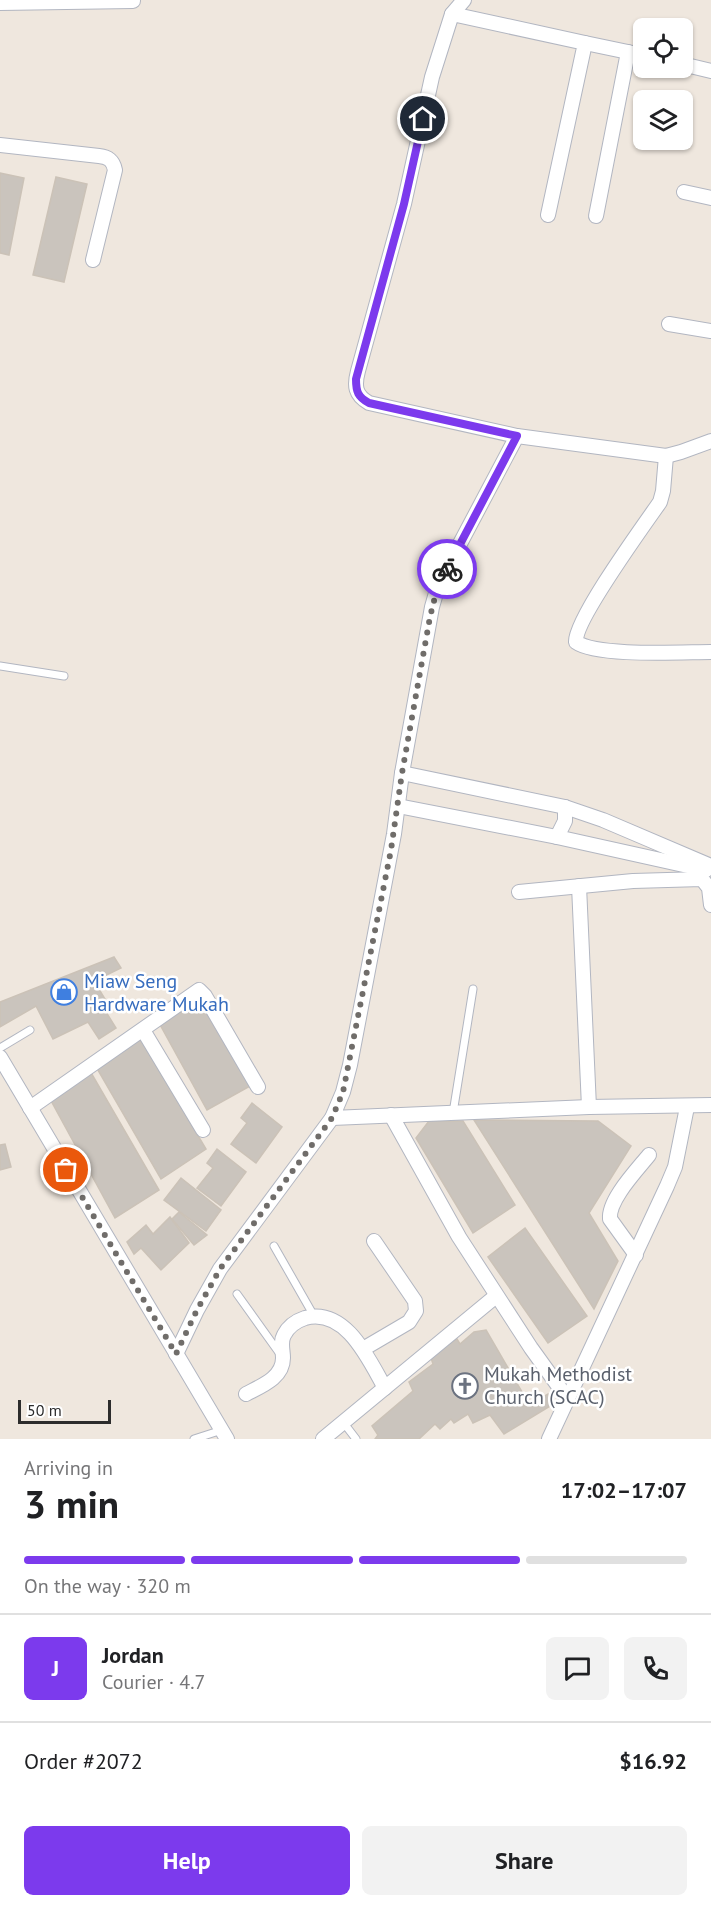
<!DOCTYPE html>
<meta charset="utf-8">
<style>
body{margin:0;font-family:"PT Sans",sans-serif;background:#f2f2f2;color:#202124;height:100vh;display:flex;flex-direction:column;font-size:22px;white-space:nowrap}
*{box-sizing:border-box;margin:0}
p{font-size:20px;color:#757577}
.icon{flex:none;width:33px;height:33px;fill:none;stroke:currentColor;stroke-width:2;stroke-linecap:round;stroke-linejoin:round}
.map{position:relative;height:1439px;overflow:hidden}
.drawer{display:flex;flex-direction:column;background:#fff;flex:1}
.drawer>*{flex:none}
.tools{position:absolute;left:633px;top:18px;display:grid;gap:12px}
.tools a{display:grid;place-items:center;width:60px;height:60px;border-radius:9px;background:#fff;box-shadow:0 2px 4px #0004;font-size:30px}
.scale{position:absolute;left:18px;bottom:15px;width:93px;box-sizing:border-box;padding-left:6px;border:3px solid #2c2c2c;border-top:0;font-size:16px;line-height:21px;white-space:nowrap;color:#2c2c2c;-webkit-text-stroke:4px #fff;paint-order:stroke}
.pin{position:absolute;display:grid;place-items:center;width:51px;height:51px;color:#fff;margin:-26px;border:3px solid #fff;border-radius:50%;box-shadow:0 2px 6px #0007}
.courier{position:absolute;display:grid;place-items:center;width:60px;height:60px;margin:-30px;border:4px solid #7c3aed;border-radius:50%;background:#fff;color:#222;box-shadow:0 2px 8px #0007}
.summary em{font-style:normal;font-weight:600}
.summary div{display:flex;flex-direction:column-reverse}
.summary{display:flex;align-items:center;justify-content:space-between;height:102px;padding:0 24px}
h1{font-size:39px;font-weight:600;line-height:45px}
.bar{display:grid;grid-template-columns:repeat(4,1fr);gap:9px 6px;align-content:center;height:72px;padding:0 24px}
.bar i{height:8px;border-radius:4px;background:#e0e0e0}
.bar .current{background:#7c3aed}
.bar p{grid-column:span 4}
.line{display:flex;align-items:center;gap:15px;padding:0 24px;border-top:2px solid #e0e0e0}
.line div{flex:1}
.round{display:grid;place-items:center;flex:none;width:63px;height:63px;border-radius:9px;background:#f2f2f2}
.cta{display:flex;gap:12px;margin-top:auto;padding:12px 24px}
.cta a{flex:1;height:69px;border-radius:9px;background:#7c3aed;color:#fff;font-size:24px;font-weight:600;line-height:69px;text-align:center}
.cta a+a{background:#f2f2f2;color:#202124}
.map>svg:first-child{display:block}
</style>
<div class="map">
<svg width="711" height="1439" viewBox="0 0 711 1439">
<rect width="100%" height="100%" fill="#efe7de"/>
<!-- building -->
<g fill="#cac4bd" stroke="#cbc2b7" stroke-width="1.5">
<polygon points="0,173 24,178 9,255 0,253"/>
<polygon points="56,177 87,184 64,282 33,275"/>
<polygon points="114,957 121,968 94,981 111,1009 106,1012 116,1028 99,1039 88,1022 53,1039 36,1006 0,1027 0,1002"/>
<polygon points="201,991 252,1085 207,1110 158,1021"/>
<polygon points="139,1036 206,1149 161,1179 95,1065"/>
<polygon points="90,1071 159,1190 115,1218 49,1097"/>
<polygon points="252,1103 282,1127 256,1163 231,1144 247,1123 241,1118"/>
<polygon points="474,1120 598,1121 631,1146 589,1213 618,1261 594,1309"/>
<polygon points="429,1121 463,1121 515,1205 473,1233 416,1138"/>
<polygon points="5,1144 11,1167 0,1170 0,1145"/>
<polygon points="217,1149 246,1172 221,1206 197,1188 213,1168 207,1163"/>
<polygon points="181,1178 221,1210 206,1231 164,1200"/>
<polygon points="179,1212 207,1235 194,1245 172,1219"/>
<polygon points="170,1217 189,1243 161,1270 141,1248 134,1254 127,1242 146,1225 153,1234"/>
<polygon points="525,1228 587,1316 548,1343 488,1257"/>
<polygon points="486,1330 522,1392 519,1395 527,1406 548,1394 552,1405 504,1434 490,1415 473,1423 468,1414 454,1423 451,1419 440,1429 435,1424 419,1439 375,1439 378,1435 372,1426 413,1391 409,1382 433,1364 431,1358 439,1349 457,1339 460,1344 474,1332"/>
</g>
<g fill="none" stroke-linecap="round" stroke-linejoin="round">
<!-- lane casing -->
<g stroke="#b2b6c1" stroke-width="9">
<g id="lane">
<polyline points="0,666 64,676"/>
<polyline points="0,1048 30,1030"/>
<polyline points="453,1113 473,989"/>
<polyline points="274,1246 314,1316"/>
<polyline points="237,1294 280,1354"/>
<polyline points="343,1422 356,1439"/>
<polyline points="194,1439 222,1430"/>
</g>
</g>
<!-- street casing -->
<g stroke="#b2b6c1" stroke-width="16">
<g id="street">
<polyline points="0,3 133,1"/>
<polyline points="452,14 464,0"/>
<polyline points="585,43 628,52 596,216"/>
<polyline points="628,52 644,56"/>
<polyline points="682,64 711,71"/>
<path d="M0,145L99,156C108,157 113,160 115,170L93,260"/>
<polyline points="684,192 711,198"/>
<polyline points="669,324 711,331"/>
<path d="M517,436L369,403C355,395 354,386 358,371L404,204L432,77L452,14L585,43L548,215"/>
<polyline points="711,441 681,452 666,456 517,436 454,555 436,593 432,607 402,773 394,834 350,1065 343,1092 332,1118 589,1107 711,1105"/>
<path d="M666,456L663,491L660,502C644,525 574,621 576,642C597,657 682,652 711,652"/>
<polyline points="402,773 565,807 603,820 711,866"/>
<polyline points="398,806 557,837 706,870"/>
<polyline points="557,837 565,821 565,807"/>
<polyline points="579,886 589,1107"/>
<polyline points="519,892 633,881 702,879 709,888 711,905"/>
<polyline points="143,1030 203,1130"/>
<polyline points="0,1057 227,1439"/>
<polyline points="30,1108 199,990 205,996 258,1087"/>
<polyline points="391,1115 459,1237 531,1348 567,1398"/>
<path d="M636,1255L610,1219C608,1200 637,1170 649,1155"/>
<polyline points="363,1349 409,1322 416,1311 415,1301 374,1241"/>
<polyline points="176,1354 197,1310 220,1269 332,1118"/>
<path d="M246,1394C261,1386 283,1378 283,1358C283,1350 280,1342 284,1335C288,1327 296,1321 305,1318C346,1307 369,1360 385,1388"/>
<polyline points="323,1439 496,1296"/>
<polyline points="549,1439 667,1186 675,1167 687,1107"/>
</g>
</g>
<!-- lane -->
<use href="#lane" stroke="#fff" stroke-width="7"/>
<!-- street -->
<use href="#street" stroke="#fff" stroke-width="14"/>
</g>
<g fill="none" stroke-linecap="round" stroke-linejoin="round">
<!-- done -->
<polyline stroke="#706d6a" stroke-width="6" stroke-dasharray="0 10.8" points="66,1170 176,1354 197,1310 220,1269 332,1118 343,1092 391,850 402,773 430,617 436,593 447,569"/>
<!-- route -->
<path stroke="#7c3aed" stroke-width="8" d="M423,119L404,204L356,379C356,392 358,397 369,403L517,436L447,569"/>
</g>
<!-- icons -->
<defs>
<g id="shop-ring" transform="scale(1.35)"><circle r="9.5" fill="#fff" stroke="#3f7fe0" stroke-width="1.5"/><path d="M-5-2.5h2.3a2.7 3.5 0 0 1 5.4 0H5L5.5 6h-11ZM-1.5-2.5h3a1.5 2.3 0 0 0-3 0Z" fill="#3f7fe0"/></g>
<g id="church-ring" transform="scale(1.35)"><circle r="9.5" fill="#fff" stroke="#6b7280" stroke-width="1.5"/><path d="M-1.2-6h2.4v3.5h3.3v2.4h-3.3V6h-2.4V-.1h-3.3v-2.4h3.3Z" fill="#6b7280"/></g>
</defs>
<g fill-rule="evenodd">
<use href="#shop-ring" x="64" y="992"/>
<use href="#church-ring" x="465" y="1386"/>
</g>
<g text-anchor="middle" stroke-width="5" stroke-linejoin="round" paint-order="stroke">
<!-- shop labels -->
<g font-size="20" fill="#366cbe" stroke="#fff" text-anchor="start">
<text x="84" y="988">Miaw Seng<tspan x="84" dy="23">Hardware Mukah</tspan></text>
</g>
<!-- worship labels -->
<g font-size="20" fill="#5b616d" stroke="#fff" text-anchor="start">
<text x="484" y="1381">Mukah Methodist<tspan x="484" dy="23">Church (SCAC)</tspan></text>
</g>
</g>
</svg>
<div class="tools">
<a><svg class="icon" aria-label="locate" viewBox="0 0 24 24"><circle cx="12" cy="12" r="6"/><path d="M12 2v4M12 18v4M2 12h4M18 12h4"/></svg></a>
<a><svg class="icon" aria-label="layers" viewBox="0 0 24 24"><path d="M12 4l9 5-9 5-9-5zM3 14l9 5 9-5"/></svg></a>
</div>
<div class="scale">50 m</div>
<div class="pin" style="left:66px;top:1170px;background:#ea580c"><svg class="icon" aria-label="bag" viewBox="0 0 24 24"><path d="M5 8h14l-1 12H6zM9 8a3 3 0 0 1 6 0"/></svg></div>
<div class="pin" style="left:423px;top:119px;background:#1f2937"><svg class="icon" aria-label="home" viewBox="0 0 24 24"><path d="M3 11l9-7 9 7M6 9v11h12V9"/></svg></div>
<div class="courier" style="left:447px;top:569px"><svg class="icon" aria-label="bike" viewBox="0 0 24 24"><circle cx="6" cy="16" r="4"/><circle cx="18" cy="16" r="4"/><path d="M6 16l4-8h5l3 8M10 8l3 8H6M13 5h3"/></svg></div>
</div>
<section class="drawer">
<div class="summary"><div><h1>3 min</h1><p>Arriving in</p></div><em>17:02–17:07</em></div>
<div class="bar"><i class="current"></i><i class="current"></i><i class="current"></i><i></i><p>On the way · 320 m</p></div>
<div class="line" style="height:108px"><b class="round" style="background:#7c3aed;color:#fff">J</b><div><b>Jordan</b><p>Courier · 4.7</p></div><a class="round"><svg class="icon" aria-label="chat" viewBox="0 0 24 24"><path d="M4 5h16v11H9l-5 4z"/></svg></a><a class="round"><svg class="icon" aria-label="phone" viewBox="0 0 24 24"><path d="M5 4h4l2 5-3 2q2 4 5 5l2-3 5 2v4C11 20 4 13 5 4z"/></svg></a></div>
<div class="line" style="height:78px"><div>Order #2072</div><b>$16.92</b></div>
<div class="cta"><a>Help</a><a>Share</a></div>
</section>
